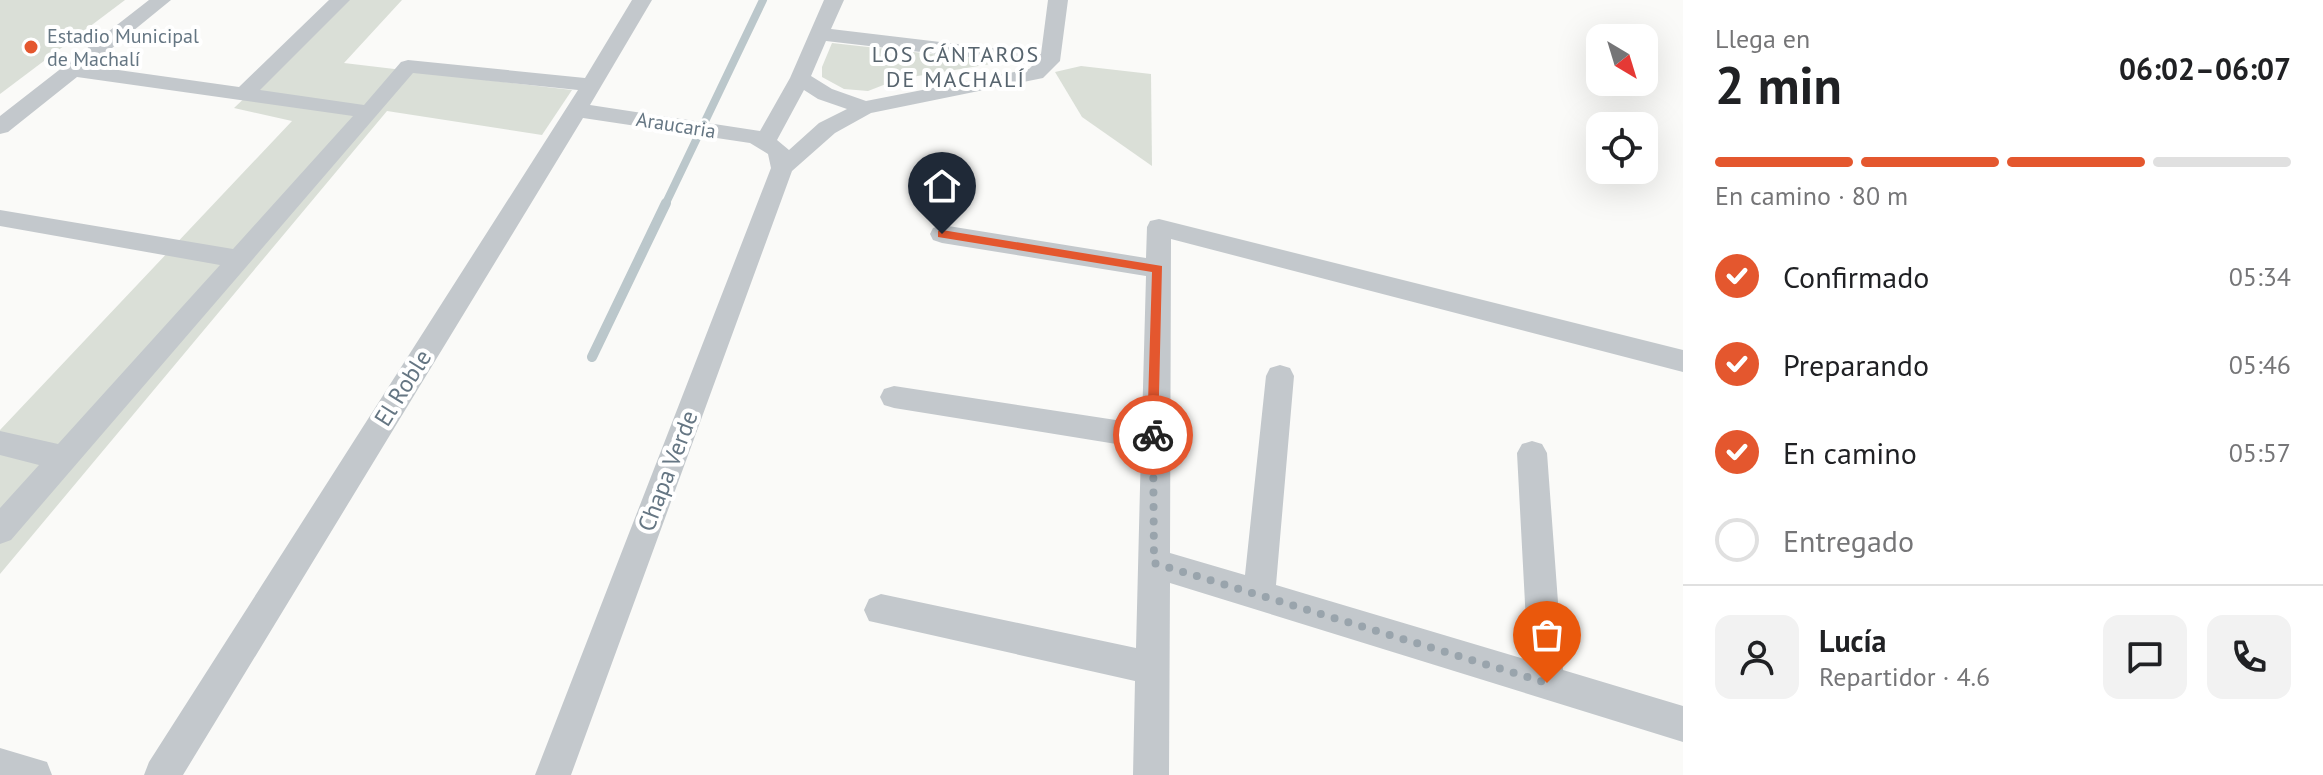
<!DOCTYPE html>
<html lang="es">
<meta charset="utf-8">
<style>
body{margin:0;font-family:"PT Sans",sans-serif;background:#f2f2f2;color:#202124;height:100vh;display:flex;flex-direction:column;font-size:30px;white-space:nowrap}
*{box-sizing:border-box;margin:0}
p{font-size:26px;color:#757577}
.icon{flex:none;width:44px;height:44px;fill:none;stroke:currentColor;stroke-width:2;stroke-linecap:round;stroke-linejoin:round}
.map{position:relative;flex:1;overflow:hidden}
.drawer{display:flex;flex-direction:column;background:#fff;width:640px}
.drawer>*{flex:none}
.needle{width:52px;rotate:142deg}
.fabs{position:absolute;left:1586px;top:24px;display:grid;gap:16px}
.fabs a{display:grid;place-items:center;width:72px;height:72px;border-radius:16px;background:#fff;box-shadow:0 8px 32px #0002;font-size:40px}
.pin{position:absolute;display:grid;place-items:center;width:68px;height:68px;color:#fff;margin:-82px -34px;border-radius:50% 50% 50% 0;rotate:-45deg;box-shadow:0 0 8px #0007}
.pin .icon{rotate:45deg}
.courier{position:absolute;display:grid;place-items:center;width:80px;height:80px;margin:-40px;border:6px solid #e4572e;border-radius:50%;background:#fff;color:#222;box-shadow:0 2px 10px #0007}
.summary em{font-style:normal;font-weight:700}
.summary div{display:flex;flex-direction:column-reverse}
.summary{display:flex;align-items:center;justify-content:space-between;height:136px;padding:0 32px}
h1{font-size:52px;font-weight:700;line-height:60px}
.bar{display:grid;grid-template-columns:repeat(4,1fr);gap:12px 8px;align-content:center;height:96px;padding:0 32px}
.bar i{height:10px;border-radius:6px;background:#e0e0e0}
.bar .selected{background:#e4572e}
.bar p{grid-column:span 4}
.line{display:flex;align-items:center;gap:20px;padding:0 32px;border-top:2px solid #e0e0e0}
.line div{flex:1}
.round{display:grid;place-items:center;flex:none;width:84px;height:84px;border-radius:16px;background:#f2f2f2}
ol{padding:0 32px;list-style:none}
li{display:flex;align-items:center;gap:24px;height:88px}
li p{margin-inline-start:auto}
li .icon{padding:8px;border-radius:50%;background:#e4572e;color:#fff;stroke-width:4}
li:last-child{color:#757577}
li i{width:44px;height:44px;border:4px solid #e0e0e0;border-radius:50%}
main{display:flex;flex:1;min-height:0}
.map>svg:first-child{display:block}
</style>
<main>
<div class="map">
<svg width="1683" height="775" viewBox="0 0 1683 775">
<rect width="100%" height="100%" fill="#fafaf8"/>
<!-- green -->
<g fill="#dadfd7">
<polygon points="0,0 125,0 0,94"/>
<polygon points="348,0 402,0 344,63 572,90 542,135 387,111 0,574 0,430 292,121 234,108"/>
<polygon points="832,43 986,60 991,64 899,79 868,91 844,89 822,77 822,67"/>
<polygon points="1081,66 1151,74 1152,166 1082,117 1055,72"/>
</g>
<g fill="none" stroke-linecap="round" stroke-linejoin="round">
<!-- stream-far1 -->
<polyline stroke="#bbc7cb" stroke-width="8" points="665,205 763,0"/>
<!-- stream -->
<polyline stroke="#bbc7cb" stroke-width="10" points="592,357 666,203"/>
<!-- minor -->
<g fill="#c3c8cc" fill-rule="evenodd">
<path d="M149,0H171L90,66L239,87L329,0H350L260,90L364,105L401,62L408,60L585,78L632,0H652L590,105L760,131L790,78L824,0H844L831,29L1041,54L1048,0H1068L1060,61L1043,78L871,113L835,133L792,171L571,775H535L771,168L768,154L750,143L583,118L183,775H144L149,762L578,90L413,73L11,540L0,544V508L39,465L0,455V431L58,444L220,265L0,226V210L233,249L353,116L77,77L8,132L0,134V116ZM826,41L1033,65L1029,69L866,101L832,89L811,76ZM804,90L818,99L847,109L819,123L789,150L777,140Z"/>
<polygon points="1159,219 1683,350 1683,372 1171,239 1170,553 1245,575 1266,376 1270,368 1280,365 1290,368 1294,376 1276,585 1528,660 1517,453 1522,444 1532,441 1542,444 1547,453 1563,670 1683,706 1683,742 1170,583 1169,775 1133,775 1135,681 869,621 864,610 869,599 881,594 1136,648 1141,448 894,408 884,405 880,397 884,389 894,386 1142,424 1146,276 942,243 933,240 930,234 933,228 942,225 1146,258 1147,227 1150,221"/>
<polygon points="0,748 47,762 52,775 0,775"/>
</g>
</g>
<!-- route -->
<polygon fill="#e4572e" points="942,230 1162,266 1158,438 1153,440 1147,435 1152,272 938,237 938,231"/>
<g fill="none" stroke-linecap="round" stroke-linejoin="round">
<!-- done -->
<polyline stroke="#99a4ac" stroke-width="8" stroke-dasharray="0 14.4" points="1153,435 1154,563 1547,683"/>
</g>
<!-- markers -->
<circle fill="#e4572e" stroke="#fff" stroke-width="3" cx="31" cy="47" r="8"/>
<g text-anchor="middle" stroke-width="8" stroke-linejoin="round" paint-order="stroke">
<!-- far-poi labels -->
<g font-size="20" fill="#657683" stroke="#fff" text-anchor="start">
<text x="47" y="43">Estadio Municipal<tspan x="47" dy="23">de Machalí</tspan></text>
</g>
<!-- far-street labels -->
<g font-size="20" fill="#657683" stroke="#fff">
<text transform="translate(676 125) rotate(9)" y="7">Araucaria</text>
</g>
<!-- far-neighbourhood labels -->
<g font-size="22" letter-spacing="2" fill="#57646e" stroke="#fff">
<text x="956" y="62">LOS CÁNTAROS<tspan x="956" dy="25">DE MACHALÍ</tspan></text>
</g>
<!-- street labels -->
<g font-size="24" fill="#657683" stroke="#fff">
<text transform="translate(403 388) rotate(-58)" y="8">El Roble</text>
<text transform="translate(668 471) rotate(-69)" y="8">Chapa Verde</text>
</g>
</g>
</svg>
<div class="fabs">
<a><svg class="needle" viewBox="-14 -14 28 28"><path d="M0-13l5 13h-10z" fill="#e53935"/><path d="M0 13l5-13h-10z" fill="#757577"/></svg></a>
<a><svg class="icon" aria-label="locate" viewBox="0 0 24 24"><circle cx="12" cy="12" r="6"/><path d="M12 2v4M12 18v4M2 12h4M18 12h4"/></svg></a>
</div>
<div class="pin" style="left:1547px;top:683px;background:#ea580c"><svg class="icon" aria-label="bag" viewBox="0 0 24 24"><path d="M5 8h14l-1 12H6zM9 8a3 3 0 0 1 6 0"/></svg></div>
<div class="pin" style="left:942px;top:234px;background:#1f2937"><svg class="icon" aria-label="home" viewBox="0 0 24 24"><path d="M3 11l9-7 9 7M6 9v11h12V9"/></svg></div>
<div class="courier" style="left:1153px;top:435px"><svg class="icon" aria-label="bike" viewBox="0 0 24 24"><circle cx="6" cy="16" r="4"/><circle cx="18" cy="16" r="4"/><path d="M6 16l4-8h5l3 8M10 8l3 8H6M13 5h3"/></svg></div>
</div>
<section class="drawer">
<div class="summary"><div><h1>2 min</h1><p>Llega en</p></div><em>06:02–06:07</em></div>
<div class="bar"><i class="selected"></i><i class="selected"></i><i class="selected"></i><i></i><p>En camino · 80 m</p></div>
<ol>
<li><svg class="icon" aria-label="check" viewBox="0 0 24 24"><path d="M5 12l5 5 9-10"/></svg>Confirmado<p>05:34</p></li>
<li><svg class="icon" aria-label="check" viewBox="0 0 24 24"><path d="M5 12l5 5 9-10"/></svg>Preparando<p>05:46</p></li>
<li><svg class="icon" aria-label="check" viewBox="0 0 24 24"><path d="M5 12l5 5 9-10"/></svg>En camino<p>05:57</p></li>
<li><i></i>Entregado</li>
</ol>
<div class="line" style="height:144px"><a class="round"><svg class="icon" aria-label="person" viewBox="0 0 24 24"><circle cx="12" cy="8" r="4"/><path d="M4 21q1-7 8-7t8 7"/></svg></a><div><b>Lucía</b><p>Repartidor · 4.6</p></div><a class="round"><svg class="icon" aria-label="chat" viewBox="0 0 24 24"><path d="M4 5h16v11H9l-5 4z"/></svg></a><a class="round"><svg class="icon" aria-label="phone" viewBox="0 0 24 24"><path d="M5 4h4l2 5-3 2q2 4 5 5l2-3 5 2v4C11 20 4 13 5 4z"/></svg></a></div>
</section>
</main>
